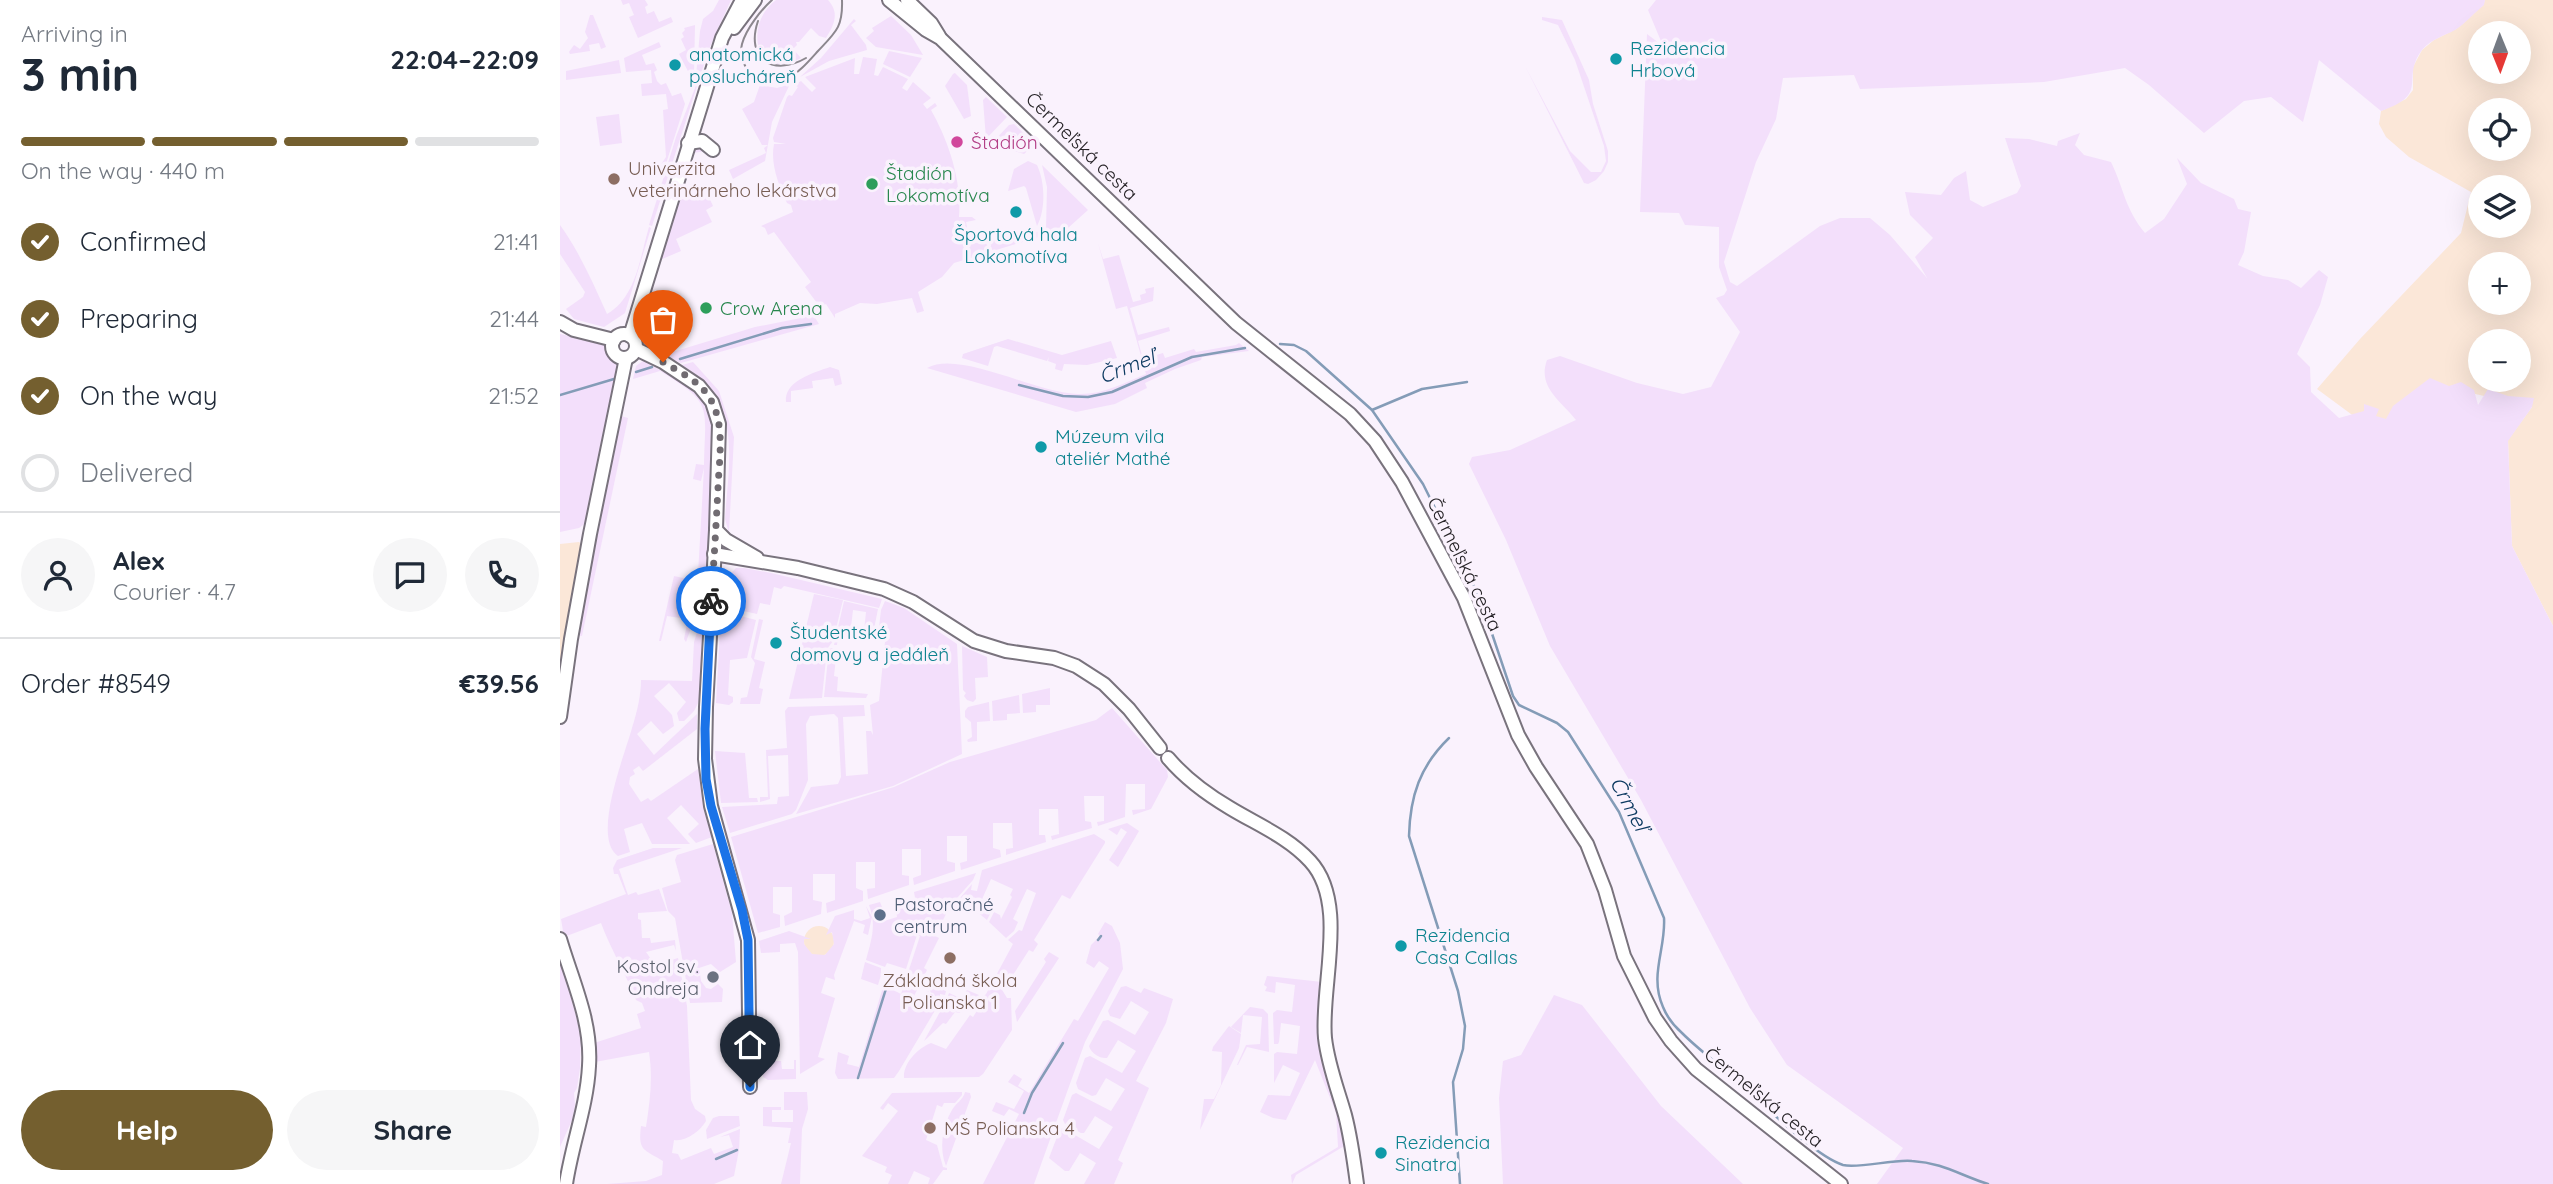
<!DOCTYPE html>
<meta charset="utf-8">
<style>
body{margin:0;font-family:Quicksand,sans-serif;background:#f6f6f7;color:#1f2937;height:100vh;display:flex;flex-direction:column;font-size:26px;white-space:nowrap}
*{box-sizing:border-box;margin:0}
p{font-size:23px;color:#747a83}
.icon{flex:none;width:38px;height:38px;fill:none;stroke:currentColor;stroke-width:2;stroke-linecap:round;stroke-linejoin:round}
.map{position:relative;flex:1;overflow:hidden}
.sheet{display:flex;flex-direction:column;background:#fff;width:560px}
.sheet>*{flex:none}
.needle{width:46px;rotate:179deg}
.tools{position:absolute;left:1908px;top:21px;display:grid;gap:14px}
.tools a{display:grid;place-items:center;width:63px;height:63px;border-radius:50%;background:#fff;box-shadow:0 7px 28px #0002;font-size:35px}
.pin{position:absolute;display:grid;place-items:center;width:60px;height:60px;color:#fff;margin:-72px -30px;border-radius:50% 50% 50% 0;rotate:-45deg;box-shadow:0 0 7px #0007}
.pin .icon{rotate:45deg}
.courier{position:absolute;display:grid;place-items:center;width:70px;height:70px;margin:-35px;border:5px solid #1a73e8;border-radius:50%;background:#fff;color:#222;box-shadow:0 2px 9px #0007}
.head em{font-style:normal;font-weight:800}
.head div{display:flex;flex-direction:column-reverse}
.head{display:flex;align-items:center;justify-content:space-between;height:119px;padding:0 21px}
h1{font-size:46px;font-weight:800;line-height:52px}
.bar{display:grid;grid-template-columns:repeat(4,1fr);gap:10px 7px;align-content:center;height:84px;padding:0 21px}
.bar i{height:9px;border-radius:5px;background:#e0e1e3}
.bar .on{background:#745f2f}
.bar p{grid-column:span 4}
.line{display:flex;align-items:center;gap:18px;padding:0 21px;border-top:2px solid #e0e1e3}
.line div{flex:1}
.round{display:grid;place-items:center;flex:none;width:74px;height:74px;border-radius:37px;background:#f6f6f7}
ol{padding:0 21px;list-style:none}
li{display:flex;align-items:center;gap:21px;height:77px}
li p{margin-inline-start:auto}
li .icon{padding:7px;border-radius:50%;background:#745f2f;color:#fff;stroke-width:4}
li:last-child{color:#747a83}
li i{width:38px;height:38px;border:4px solid #e0e1e3;border-radius:50%}
.cta{display:flex;gap:14px;margin-top:auto;padding:14px 21px}
.cta a{flex:1;height:80px;border-radius:42px;background:#745f2f;color:#fff;font-size:28px;font-weight:800;line-height:80px;text-align:center}
.cta a+a{background:#f6f6f7;color:#1f2937}
main{display:flex;flex:1;min-height:0}
.map>svg:first-child{display:block}
</style>
<main>
<section class="sheet">
<div class="head"><div><h1>3 min</h1><p>Arriving in</p></div><em>22:04–22:09</em></div>
<div class="bar"><i class="on"></i><i class="on"></i><i class="on"></i><i></i><p>On the way · 440 m</p></div>
<ol>
<li><svg class="icon" aria-label="check" viewBox="0 0 24 24"><path d="M5 12l5 5 9-10"/></svg>Confirmed<p>21:41</p></li>
<li><svg class="icon" aria-label="check" viewBox="0 0 24 24"><path d="M5 12l5 5 9-10"/></svg>Preparing<p>21:44</p></li>
<li><svg class="icon" aria-label="check" viewBox="0 0 24 24"><path d="M5 12l5 5 9-10"/></svg>On the way<p>21:52</p></li>
<li><i></i>Delivered</li>
</ol>
<div class="line" style="height:126px"><a class="round"><svg class="icon" aria-label="person" viewBox="0 0 24 24"><circle cx="12" cy="8" r="4"/><path d="M4 21q1-7 8-7t8 7"/></svg></a><div><b>Alex</b><p>Courier · 4.7</p></div><a class="round"><svg class="icon" aria-label="chat" viewBox="0 0 24 24"><path d="M4 5h16v11H9l-5 4z"/></svg></a><a class="round"><svg class="icon" aria-label="phone" viewBox="0 0 24 24"><path d="M5 4h4l2 5-3 2q2 4 5 5l2-3 5 2v4C11 20 4 13 5 4z"/></svg></a></div>
<div class="line" style="height:91px"><div>Order #8549</div><b>€39.56</b></div>
<div class="cta"><a>Help</a><a>Share</a></div>
</section>
<div class="map">
<svg width="1993" height="1184" viewBox="0 0 1993 1184">
<rect width="100%" height="100%" fill="#faf2fd"/>
<!-- industrial -->
<g fill="#fbe7d8" fill-rule="evenodd">
<path d="M1925,0H1993V626L1952,546L1948,440L1972,407L1898,390L1814,431L1757,389L1800,339L1901,233L1911,192L1849,157L1826,137L1819,124L1821,111L1846,99L1853,90V67L1862,50L1874,40L1896,29L1923,5ZM1920,33H1958V72H1920ZM1920,110H1958V149H1920ZM1920,187H1958V226H1920ZM1920,264H1958V303H1920ZM1920,341H1958V380H1920Z"/>
<polygon points="19,542 22,545 0,663 0,544"/>
<circle cx="259" cy="941" r="15"/>
</g>
<!-- green -->
<g fill="#f3dffb">
<polygon points="61,0 85,0 88,5 85,7 87,14 94,11 99,22 111,17 113,22 78,38 69,17 74,15 69,3 63,5"/>
<polygon points="159,0 171,0 149,49 92,226 89,225 116,137 135,88 140,31 143,19 153,11"/>
<path d="M216,0H268C280,13 274,25 266,38L259,36L251,28L239,42H236L237,45L233,49L241,58C195,84 183,24 216,0Z"/>
<path d="M1096,0H1925L1924,5C1914,13 1905,24 1895,30C1884,36 1871,39 1862,50C1840,79 1871,94 1821,111L1759,60L1743,122L1711,97L1684,101L1644,133L1589,85L1565,68L1484,82L1300,89L1294,75L1223,78L1216,119L1196,162L1164,262L1170,282L1177,286L1260,226L1280,218H1310L1330,235L1367,278L1355,257L1373,238L1350,215L1345,192L1381,195L1394,178L1406,171L1410,200L1423,207L1457,193L1461,186L1445,138L1469,139L1497,146L1498,141L1520,133L1515,145L1524,155L1551,162C1564,189 1565,209 1585,233L1604,219L1627,184L1617,158L1641,183L1674,199L1678,209L1691,212L1684,252L1678,265L1703,276L1728,280L1741,288L1759,270L1768,277L1760,305L1737,354L1750,367L1751,392L1779,418L1804,411V404L1819,409L1816,416L1826,419L1833,406L1870,378L1889,386L1901,382L1914,390L1918,405L1928,389L1948,396L1974,398L1972,407L1948,441L1952,546L1993,626V1184H1317L1343,1148L1227,1065L1190,1008L1081,800L990,646L946,540L909,464L912,457L950,450L1016,420C1001,401 977,387 987,360L1000,356L1077,383L1123,394L1151,387L1180,332L1156,298L1164,295L1167,290L1159,267V227L1125,225L1119,213L1080,212L1087,34L1103,46L1088,10Z"/>
<polygon points="30,15 33,15 46,47 41,49 39,43 29,45 30,51 10,54 9,52 14,45 20,49 28,38 25,32"/>
<polygon points="331,16 351,35 363,55 316,47 306,38 314,31 312,28"/>
<polygon points="982,17 1002,20 1029,80 1033,104 1048,151 1048,162 1044,171 1036,180 1028,184 1024,183 965,66 1010,151 1031,172 1041,172 1046,161 1044,146 1015,60 998,25 982,20"/>
<polygon points="294,19 296,21 291,25 306,45 307,50 269,61 240,77 261,58"/>
<polygon points="135,25 134,74 131,77 119,54 126,50 121,39 124,37 122,33 125,30 124,28"/>
<polygon points="99,42 101,47 82,55 86,65 94,63 97,70 94,72 97,81 101,85 106,83 112,96 121,93 125,104 103,173 100,166 106,157 103,110 108,109 106,94 82,96 81,84 92,83 91,70 66,72 64,58"/>
<polygon points="329,51 362,58 350,77 323,64"/>
<path d="M303,57L317,59L314,75L318,76L323,67L348,79L342,88L347,91L353,82L371,98L363,104L367,109L375,103L377,106L371,110C388,140 402,180 399,217H412L416,220L406,222L410,244L425,241L428,247L431,246L430,240L458,238L486,229L487,187L482,165L528,210L508,228L394,263L382,277L358,292L364,311L357,313L352,298L317,304L300,303L275,314V318L266,304L260,307L245,287L251,282L214,232L208,235L205,228L201,226L233,212L231,205L227,203C219,186 210,164 214,144H226L214,142L213,138L227,97L229,95L232,96L238,87L234,85L241,81L252,92L256,88L245,77L295,58L294,74H299Z"/>
<polygon points="59,60 61,73 6,80 6,71"/>
<polygon points="395,73 407,85 411,116 404,119 385,86 393,74"/>
<polygon points="230,84 212,122 205,161 173,179 169,170 206,153 204,148 208,145 202,145 182,109 194,102 200,85 217,88"/>
<polygon points="426,97 447,117 426,139 423,100"/>
<polygon points="59,114 62,143 40,146 36,117"/>
<polygon points="454,124 475,144 464,154 431,144 449,125"/>
<polygon points="141,146 146,151 133,153 123,186 129,186 127,195 147,193 153,206 146,210 152,222 116,239 121,251 100,260 89,304 83,303 133,148"/>
<path d="M468,161L477,165C485,182 486,209 477,226L466,188L464,186L448,191L454,169Z"/>
<path d="M0,225C20,253 33,283 47,314C76,298 80,257 89,227L91,228L65,313L44,327L14,319L6,309L23,297L25,292L0,254Z"/>
<path d="M538,243L543,259L559,255L573,302L581,300L580,295L586,293L585,289L594,287L593,301L570,308L578,335L609,327L610,331L578,341L583,359L603,353L605,358L634,349L636,352L676,345L679,343L689,351L642,357L641,360L615,369L585,383L587,388L555,404L516,412L367,368C400,350 475,393 518,394C542,395 564,383 586,374L567,306L556,309Z"/>
<polygon points="251,316 254,316 259,324 121,363 90,348 81,338 88,334 109,351 116,351 195,327"/>
<polygon points="0,334 53,345 59,349 62,356 28,521 19,528 0,532"/>
<polygon points="448,339 502,355 551,341 557,358 527,365 504,364 502,371 495,369 496,364 488,361 489,357 487,361 437,346 434,347 428,366 402,358 403,354"/>
<path d="M83,361L113,377L115,375C140,394 151,403 154,435L146,592H144L126,642L124,639L128,619L107,616L101,641H99L114,576L128,579L122,607L136,610L144,468L141,481L133,479L136,464L144,465C145,405 154,404 100,371L73,379L76,366Z"/>
<path d="M133,362L159,391L174,437L169,533L165,519C169,458 183,402 122,365Z"/>
<path d="M270,367L279,370L282,384L275,386L273,378L252,381L253,388L231,391V402H226C224,381 253,373 270,367Z"/>
<polygon points="61,416 68,418 22,636 17,635 59,417"/>
<path d="M176,568H184L211,573L322,599L319,608L224,586L221,589L214,587L210,605L200,603L197,614L161,606C162,591 165,578 176,568Z"/>
<polygon points="254,594 283,600 273,641 267,649 262,698 229,699"/>
<polygon points="284,601 318,609 314,629 304,631 306,612 293,610 290,636 278,635 277,645 274,645"/>
<polygon points="325,601 344,608 397,644 402,754 333,786 236,814 251,787 278,784 281,777 278,718 274,714 250,716 246,724 248,780 236,810 232,814 170,833 162,807 217,804 218,797 229,796 228,755 208,756 210,799 200,802 200,797 208,797 206,750 227,748 225,711 228,707 304,705 305,716 283,717 286,776 308,774 306,731 311,731 313,735 310,705 319,701 326,632 319,627 321,610"/>
<path d="M145,607L140,699L134,711L124,721H119L117,713L126,702L109,683L94,696L112,715L114,726L103,734L91,721L77,734L94,755L137,714V729L83,771L79,766L73,770L75,774L70,777L69,784L81,802L88,798L91,801L138,769L144,811L152,837L136,843L128,834L139,824L121,805L107,818L130,844H92L82,823L64,829L70,852L58,856C31,838 65,754 72,728C77,712 81,696 81,680L132,681L134,642Z"/>
<polygon points="161,611 196,620 187,658 170,660 168,695 173,697 173,702 169,705 156,703"/>
<polygon points="199,619 203,620 194,659 205,662 199,688 203,689 200,704 180,704 181,698 187,697 195,663 191,657"/>
<polygon points="402,646 427,657 428,677 415,678 416,699 413,702 407,700 404,696 406,693 403,690"/>
<polygon points="272,648 277,648 274,676 278,677 277,691 308,694 306,698 264,697 269,649"/>
<polygon points="490,688 490,705 476,705 476,712 463,713 462,694"/>
<polygon points="459,695 460,713 447,714 447,720 433,721 432,701"/>
<polygon points="429,702 430,721 417,722 417,741 408,742 407,740 412,737 411,722 405,717 405,711 408,707"/>
<polygon points="552,708 607,770 608,777 591,809 573,815 572,810 585,809 585,784 566,784 565,817 538,826 537,822 544,821 544,796 524,796 525,821 531,822 532,828 492,840 491,836 499,834 498,809 479,809 479,835 485,835 486,842 446,855 446,849 453,848 452,823 433,823 433,848 440,850 441,857 401,870 400,863 407,861 407,836 387,836 387,861 395,863 395,871 354,885 353,878 361,875 361,849 342,849 342,875 349,876 349,885 308,899 307,889 315,888 315,862 296,862 296,888 303,891 303,901 267,913 266,903 275,900 275,874 253,874 253,900 262,902 261,914 225,926 224,916 232,912 232,887 213,887 213,913 220,915 220,927 198,933 171,837 334,787 390,762 536,720"/>
<polygon points="155,751 185,753 189,798 197,798 198,802 161,803"/>
<polygon points="567,823 579,831 558,867 549,860 567,832 561,828 557,835 548,829"/>
<path d="M534,834L545,841V843L510,899L502,895L474,940L478,944L473,952L469,950L453,975L449,973L441,988L447,998H451L452,1030L423,1074L419,1077L344,1078C343,1063 358,1048 371,1043L386,1049L410,1015L413,1017L422,1003L420,1001L426,994L453,944L448,940L459,930L462,931L476,893L467,889L453,919L458,922L454,931L446,938L429,922L434,912L440,915L441,919L452,897L450,895L453,889L431,879L419,906L431,912L427,920L400,898L412,884L411,890L417,891L422,870Z"/>
<polygon points="153,844 172,913 176,962 160,972 151,964 139,968 141,981 146,988 151,989 158,984 163,989 162,1002 130,1003 115,918 108,911 102,888 121,882 115,860 117,855"/>
<path d="M93,848H122L59,869L68,895L76,892L78,895L99,889L107,911L78,913V919L81,920L82,938H90L91,943L115,940L116,951L114,945L86,952L95,965L118,958L127,1006L131,1100L135,1109L145,1116L146,1121C140,1131 126,1142 114,1140L112,1153L118,1154L121,1160L151,1148L154,1154L173,1147L169,1135L160,1137L180,1129L179,1150L174,1176L154,1184H47L86,1181L102,1175L103,1161C83,1149 78,1151 81,1126L86,1127C90,1101 93,1078 89,1052L35,1062L34,1043L81,1028L77,1014L85,1011L82,1003L76,1000C66,974 51,950 41,923L4,937L1,919L66,894L58,874H54L53,868L57,860Z"/>
<path d="M416,873L413,880L397,898L400,901L396,908L390,906L375,936L379,938L364,968L367,970L352,1000L361,1005L368,991L370,994L364,1008L371,993L369,988L372,984L386,991L385,995L380,994V996L383,997L339,1071L334,1078L278,1079L275,1073L278,1052L289,1056L287,1064L299,1067L326,977L321,975L318,985L301,979L305,962L321,968V972L336,979L333,990L341,994L360,936L357,935L346,969L327,963L325,967L306,960C311,941 317,925 309,905L320,902L322,907L313,910L318,923L337,917L336,910L356,903L354,892Z"/>
<polygon points="306,906 312,917 308,935 303,933 305,925 294,921 274,975 275,980 266,977 261,993 275,998 258,1057 265,1059 240,1074 238,952 235,943 220,944 220,952 201,953 199,941 229,931 251,939 244,939 244,944 252,954 265,955 274,944 272,932 266,935 275,916 294,910 294,919 301,921 310,918"/>
<polygon points="545,922 552,926 560,943 563,969 525,1042 474,1184 423,1184 459,1114 449,1109 444,1116 432,1111 436,1102 454,1109 464,1091 448,1082 454,1074 462,1079 458,1086 469,1093 514,1019 518,1021 549,968 539,961 534,968 526,963 531,945 540,936 538,934"/>
<polygon points="489,952 499,958 457,1022 455,1011 486,962 484,959"/>
<polygon points="0,956 21,1035 20,1068 17,1088 14,1093 15,1105 12,1120 0,1147"/>
<polygon points="707,976 762,982 786,1145 736,1175 732,1184 731,1175 778,1147 776,1113 755,1060 726,1120 713,1118 700,1112 708,1095 730,1096 740,1073 723,1065 714,1083 714,1054 717,1052 737,1054 740,1026 721,1023 719,1042 718,1044 714,1044 713,1013 717,1010 732,1012 735,985 716,982 715,993 705,991 707,987 704,985"/>
<path d="M566,986L581,993L584,988L613,999L606,1023L576,1081L589,1088L558,1160L563,1163L554,1184H524L536,1163L520,1153L509,1171H505L489,1158L500,1129L503,1128L539,1149L553,1127L535,1116L524,1133H521L505,1124L503,1120L512,1095L516,1093L551,1111L565,1089L546,1078L536,1095L532,1096L518,1089L516,1083L525,1058L530,1056L562,1073L576,1051L558,1040L547,1058C540,1059 531,1053 529,1046L543,1021L548,1020L575,1035L589,1012L571,1001L560,1019L550,1016L548,1011L561,987Z"/>
<polygon points="407,990 419,995 415,1002 409,998 400,1013 395,1012 386,1024 383,1023 364,1041 387,999 389,1001 391,999 388,996 389,993 402,999"/>
<polygon points="994,995 1022,1005 1101,1106 1183,1184 943,1184 939,1098 943,1061 961,1055"/>
<polygon points="690,1007 703,1009 708,1014 709,1052 687,1047 678,1065 677,1065 686,1045 700,1044 702,1017 683,1015 681,1033 671,1027"/>
<polygon points="669,1026 681,1034 679,1048 640,1130 644,1099 654,1099 661,1085 662,1052 652,1051 653,1047"/>
<polygon points="234,1060 236,1060 236,1079 208,1080 203,1077 203,1061 221,1061 222,1069 234,1069"/>
<polygon points="224,1092 247,1092 248,1109 242,1129 240,1184 221,1184 231,1143 228,1143 231,1128 203,1126 203,1107 221,1107 221,1110 212,1110 212,1122 233,1122 233,1110 224,1110"/>
<polygon points="402,1092 402,1095 395,1103 384,1103 382,1107 377,1105 366,1140 377,1145 383,1167 387,1168 387,1170 383,1170 373,1184 368,1184 370,1178 354,1171 348,1184 328,1184 332,1175 325,1172 327,1167 302,1156 338,1111 328,1103 323,1110 320,1108 332,1093"/>
<path d="M405,1092L410,1093L411,1097L386,1166C379,1149 382,1127 392,1110C396,1103 403,1100 405,1092Z"/>
<polygon points="159,1116 179,1116 180,1126 147,1139 146,1130 153,1118"/>
</g>
<g fill="none" stroke-linecap="round" stroke-linejoin="round">
<!-- stream -->
<g stroke="#849cb7" stroke-width="2.5">
<path d="M720,344L734,345L746,351L812,410L863,484L920,598L953,696L959,705L997,723L1008,732L1059,812L1104,918C1106,949 1089,975 1103,1007C1107,1017 1114,1026 1122,1033C1138,1049 1157,1063 1174,1078C1199,1100 1254,1156 1283,1165C1298,1169 1333,1159 1352,1161C1384,1163 1399,1175 1428,1184"/>
<polyline points="120,359 222,328 251,324"/>
<polyline points="76,372 92,367"/>
<polyline points="459,385 503,396 528,397 552,392 632,357 685,348"/>
<polyline points="0,395 54,379"/>
<polyline points="812,410 862,389 907,382"/>
<path d="M889,738C860,766 850,796 849,836L898,991L905,1026L903,1049L893,1082L900,1184"/>
<polyline points="538,940 541,936"/>
<polyline points="298,1078 330,976"/>
<polyline points="464,1113 472,1093 503,1043"/>
<polyline points="156,1159 177,1150"/>
</g>
<!-- secondary casing -->
<g stroke="#79737d" stroke-width="16">
<g id="secondary">
<polyline points="329,0 366,30 380,38 676,323 790,414 815,441 842,482 904,598 958,735 976,767 1027,844 1045,890 1064,956 1095,1018 1111,1041 1136,1069 1281,1184"/>
<polyline points="347,0 371,23 379,36"/>
<polyline points="174,28 195,0"/>
<polyline points="128,143 142,141 153,150"/>
<polyline points="0,322 14,330 54,340"/>
<circle cx="64" cy="346" r="12"/>
<polyline points="70,336 162,38 182,0"/>
<polyline points="76,349 103,362 139,386 152,402 159,424 156,530 146,707 145,759 151,806 188,940 190,1087"/>
<polyline points="156,530 166,540 197,558"/>
<polyline points="154,554 238,568 324,589 353,602 414,641 446,651 494,658 516,666 544,684 569,709 600,748"/>
<polyline points="0,717 11,639 30,534 66,358"/>
<path d="M608,758C625,778 648,795 670,808C698,825 728,837 750,861C789,903 760,987 765,1038C768,1065 778,1090 785,1115C791,1138 794,1161 797,1184"/>
<path d="M0,939C12,980 32,1021 29,1066C27,1106 12,1144 6,1184"/>
</g>
</g>
<!-- secondary -->
<use href="#secondary" stroke="#fff" stroke-width="12"/>
<!-- tram -->
<g stroke="#8c878e" stroke-width="2">
<path d="M212,0C201,10 186,29 182,44C176,69 203,90 226,79C239,73 249,61 258,51C276,32 283,27 282,0"/>
<path d="M198,21C185,59 213,77 246,58"/>
</g>
</g>
<g fill="none" stroke-linecap="round" stroke-linejoin="round">
<!-- done -->
<path stroke="#706b71" stroke-width="7" stroke-dasharray="0 12.6" d="M103,362C120,372 143,383 152,402C165,428 159,460 158,488C156,526 154,563 151,601"/>
<!-- route -->
<polyline stroke="#1a73e8" stroke-width="9" points="151,601 145,729 146,779 151,806 182,910 188,940 190,1087"/>
</g>
<!-- markers -->
<g fill="#0f9aa8" stroke="#faf2fd" stroke-width="2.5">
<circle cx="1056" cy="59" r="7"/>
<circle cx="115" cy="65" r="7"/>
<circle cx="456" cy="212" r="7"/>
<circle cx="481" cy="447" r="7"/>
<circle cx="216" cy="643" r="7"/>
<circle cx="841" cy="946" r="7"/>
<circle cx="821" cy="1153" r="7"/>
</g>
<circle fill="#d1479c" stroke="#faf2fd" stroke-width="2.5" cx="397" cy="142" r="7"/>
<g fill="#8d6e63" stroke="#faf2fd" stroke-width="2.5">
<circle cx="54" cy="179" r="7"/>
<circle cx="390" cy="958" r="7"/>
<circle cx="370" cy="1128" r="7"/>
</g>
<g fill="#2e9e5b" stroke="#faf2fd" stroke-width="2.5">
<circle cx="312" cy="184" r="7"/>
<circle cx="146" cy="308" r="7"/>
</g>
<circle fill="#5c6f8a" stroke="#faf2fd" stroke-width="2.5" cx="320" cy="915" r="7"/>
<circle fill="#6b7280" stroke="#faf2fd" stroke-width="2.5" cx="153" cy="977" r="7"/>
<g text-anchor="middle" stroke-width="7" stroke-linejoin="round" paint-order="stroke">
<!-- culture labels -->
<g font-size="19" fill="#0d838f" stroke="#faf2fd" text-anchor="start">
<text x="1070" y="55">Rezidencia<tspan x="1070" dy="22">Hrbová</tspan></text>
<text x="129" y="61">anatomická<tspan x="129" dy="22">poslucháreň</tspan></text>
<text x="456" y="241" text-anchor="middle">Športová hala<tspan x="456" dy="22">Lokomotíva</tspan></text>
<text x="495" y="443">Múzeum vila<tspan x="495" dy="22">ateliér Mathé</tspan></text>
<text x="230" y="639">Študentské<tspan x="230" dy="22">domovy a jedáleň</tspan></text>
<text x="855" y="942">Rezidencia<tspan x="855" dy="22">Casa Callas</tspan></text>
<text x="835" y="1149">Rezidencia<tspan x="835" dy="22">Sinatra</tspan></text>
</g>
<!-- hotel labels -->
<g font-size="19" fill="#b23c85" stroke="#faf2fd" text-anchor="start">
<text x="411" y="149">Štadión</text>
</g>
<!-- street labels -->
<g font-size="19" fill="#252226" stroke="#faf2fd">
<text transform="translate(522 146) rotate(44)" y="7">Čermeľská cesta</text>
<text transform="translate(905 564) rotate(64)" y="7">Čermeľská cesta</text>
<text transform="translate(1204 1097) rotate(39)" y="7">Čermeľská cesta</text>
</g>
<!-- education labels -->
<g font-size="19" fill="#785e54" stroke="#faf2fd" text-anchor="start">
<text x="68" y="175">Univerzita<tspan x="68" dy="22">veterinárneho lekárstva</tspan></text>
<text x="390" y="987" text-anchor="middle">Základná škola<tspan x="390" dy="22">Polianska 1</tspan></text>
<text x="384" y="1135">MŠ Polianska 4</text>
</g>
<!-- leisure labels -->
<g font-size="19" fill="#27864d" stroke="#faf2fd" text-anchor="start">
<text x="326" y="180">Štadión<tspan x="326" dy="22">Lokomotíva</tspan></text>
<text x="160" y="315">Crow Arena</text>
</g>
<!-- service labels -->
<g font-size="19" fill="#4e5e75" stroke="#faf2fd" text-anchor="start">
<text x="334" y="911">Pastoračné<tspan x="334" dy="22">centrum</tspan></text>
</g>
<!-- worship labels -->
<g font-size="19" fill="#5b616d" stroke="#faf2fd" text-anchor="end">
<text x="139" y="973">Kostol sv.<tspan x="139" dy="22">Ondreja</tspan></text>
</g>
<!-- water labels -->
<g font-size="21" font-style="italic" fill="#0b3960" stroke="#faf2fd">
<text transform="translate(567 367) rotate(-21)" y="7">Črmeľ</text>
<text transform="translate(1069 804) rotate(62)" y="7">Črmeľ</text>
</g>
</g>
</svg>
<div class="tools">
<a><svg class="needle" viewBox="-14 -14 28 28"><path d="M0-13l5 13h-10z" fill="#e53935"/><path d="M0 13l5-13h-10z" fill="#747a83"/></svg></a>
<a><svg class="icon" aria-label="locate" viewBox="0 0 24 24"><circle cx="12" cy="12" r="6"/><path d="M12 2v4M12 18v4M2 12h4M18 12h4"/></svg></a>
<a><svg class="icon" aria-label="layers" viewBox="0 0 24 24"><path d="M12 4l9 5-9 5-9-5zM3 14l9 5 9-5"/></svg></a>
<a>+</a>
<a>−</a>
</div>
<div class="pin" style="left:103px;top:362px;background:#ea580c"><svg class="icon" aria-label="bag" viewBox="0 0 24 24"><path d="M5 8h14l-1 12H6zM9 8a3 3 0 0 1 6 0"/></svg></div>
<div class="pin" style="left:190px;top:1087px;background:#1f2937"><svg class="icon" aria-label="home" viewBox="0 0 24 24"><path d="M3 11l9-7 9 7M6 9v11h12V9"/></svg></div>
<div class="courier" style="left:151px;top:601px"><svg class="icon" aria-label="bike" viewBox="0 0 24 24"><circle cx="6" cy="16" r="4"/><circle cx="18" cy="16" r="4"/><path d="M6 16l4-8h5l3 8M10 8l3 8H6M13 5h3"/></svg></div>
</div>
</main>
